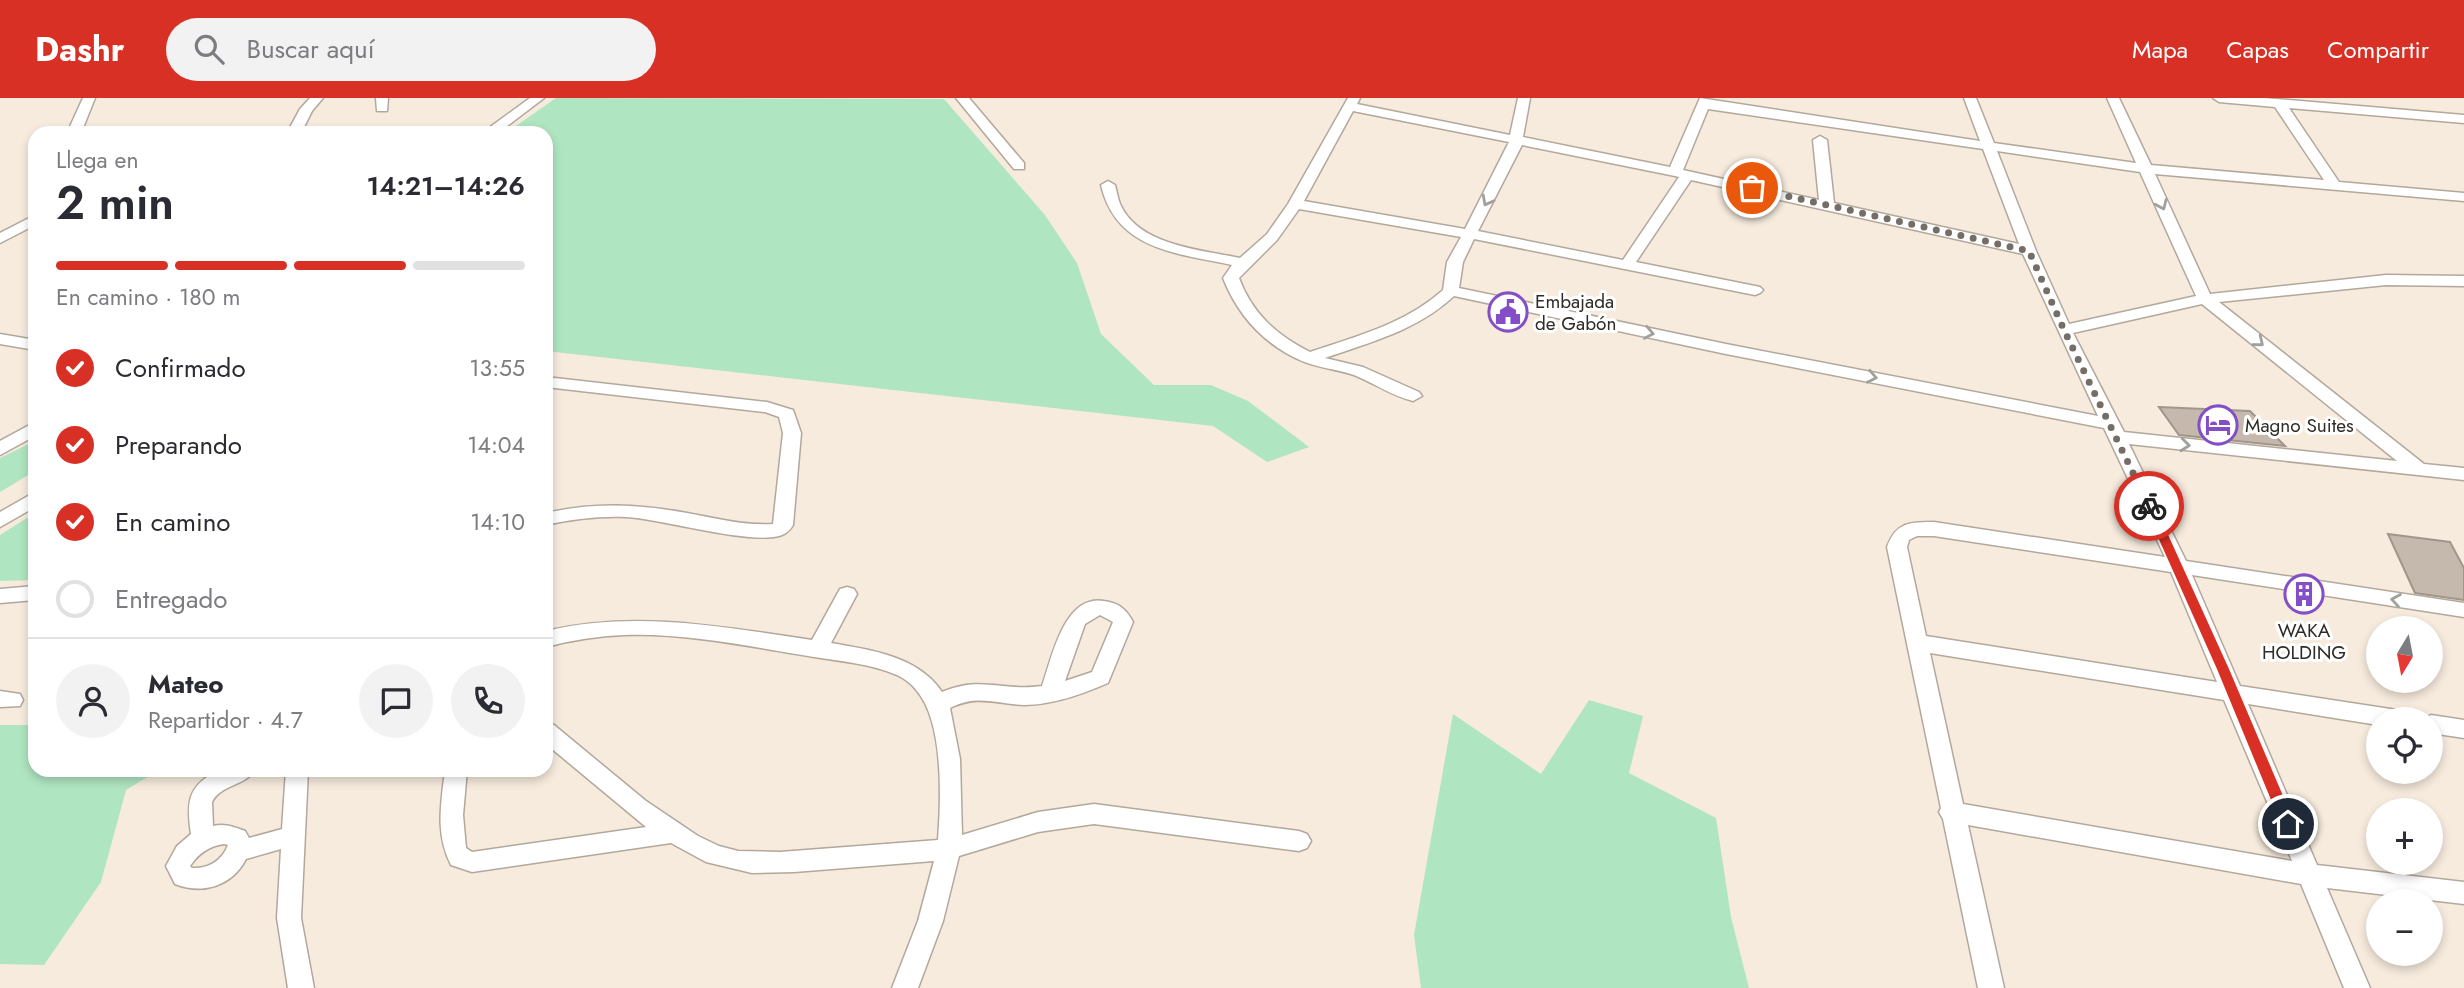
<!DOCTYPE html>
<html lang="es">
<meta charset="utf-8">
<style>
body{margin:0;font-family:Jost,sans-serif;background:#f2f2f3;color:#2b2b33;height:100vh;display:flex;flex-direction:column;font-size:26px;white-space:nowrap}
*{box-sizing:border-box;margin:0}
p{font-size:23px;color:#7c7c81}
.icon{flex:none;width:38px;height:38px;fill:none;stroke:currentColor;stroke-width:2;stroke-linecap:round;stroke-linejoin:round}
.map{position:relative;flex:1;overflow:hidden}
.details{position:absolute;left:28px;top:28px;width:525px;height:651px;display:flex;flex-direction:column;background:#fff;border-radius:21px;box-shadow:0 4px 10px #0003}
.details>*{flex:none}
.needle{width:46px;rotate:190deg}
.fabs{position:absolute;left:2366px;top:518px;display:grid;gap:14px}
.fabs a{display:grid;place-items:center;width:77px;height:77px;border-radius:50%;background:#fff;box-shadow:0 4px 10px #0003;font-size:35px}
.pin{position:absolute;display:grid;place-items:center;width:60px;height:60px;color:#fff;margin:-30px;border:4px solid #fff;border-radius:50%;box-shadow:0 2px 7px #0007}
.courier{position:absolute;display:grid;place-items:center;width:70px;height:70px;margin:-35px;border:5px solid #d93025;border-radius:50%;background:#fff;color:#222;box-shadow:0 2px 9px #0007}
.overview em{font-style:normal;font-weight:600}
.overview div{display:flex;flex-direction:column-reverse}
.overview{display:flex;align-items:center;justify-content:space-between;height:119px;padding:0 28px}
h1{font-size:46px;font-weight:600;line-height:52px}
.bar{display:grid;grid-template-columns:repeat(4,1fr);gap:10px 7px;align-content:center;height:84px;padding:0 28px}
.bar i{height:9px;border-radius:5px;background:#e1e1e2}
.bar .current{background:#d93025}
.bar p{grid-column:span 4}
.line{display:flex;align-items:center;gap:18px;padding:0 28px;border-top:2px solid #e1e1e2}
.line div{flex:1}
.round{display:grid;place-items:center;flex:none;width:74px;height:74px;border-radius:37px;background:#f2f2f3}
ol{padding:0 28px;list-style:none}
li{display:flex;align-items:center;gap:21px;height:77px}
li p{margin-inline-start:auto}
li .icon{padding:7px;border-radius:50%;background:#d93025;color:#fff;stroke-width:4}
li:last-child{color:#7c7c81}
li i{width:38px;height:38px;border:4px solid #e1e1e2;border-radius:50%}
header{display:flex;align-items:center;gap:42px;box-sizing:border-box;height:98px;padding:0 35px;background:#d93025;color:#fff}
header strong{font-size:33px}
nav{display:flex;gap:38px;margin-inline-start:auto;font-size:24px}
.search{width:490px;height:63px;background:#f2f2f3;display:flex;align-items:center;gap:18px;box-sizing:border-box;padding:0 24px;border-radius:38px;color:#7c7c81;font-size:26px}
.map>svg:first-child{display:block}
</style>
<header>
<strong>Dashr</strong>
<div class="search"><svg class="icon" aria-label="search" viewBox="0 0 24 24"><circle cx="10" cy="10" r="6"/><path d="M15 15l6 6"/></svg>Buscar aquí</div>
<nav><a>Mapa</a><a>Capas</a><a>Compartir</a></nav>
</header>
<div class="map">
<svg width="2464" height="890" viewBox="0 0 2464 890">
<rect width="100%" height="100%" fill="#f6ebdd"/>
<!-- green -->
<g fill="#b0e5c1">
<polygon points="556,0 944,1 1045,117 1077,165 1101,236 1154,287 1211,287 1248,303 1309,349 1267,364 1213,328 546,253 546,35 506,35"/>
<polygon points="35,343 35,373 0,394 0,360"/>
<polygon points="35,415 35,482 0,483 0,437"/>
<polygon points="1589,602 1643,618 1629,675 1716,720 1731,819 1749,890 1421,890 1414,837 1453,616 1541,676"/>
<polygon points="0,627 35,627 35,672 159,672 126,692 101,784 44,867 0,866"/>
</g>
<!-- building -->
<g fill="#c4b9ac" stroke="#a0968a" stroke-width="2">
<polygon points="2159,309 2250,313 2285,348 2179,337"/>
<polygon points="2388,436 2450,444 2464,470 2464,502 2415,495"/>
</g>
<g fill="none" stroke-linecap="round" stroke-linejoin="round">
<!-- minor casing -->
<g stroke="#b2a89b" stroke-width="3">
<g id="minor">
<polygon points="83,0 95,0 81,35 67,35"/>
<polygon points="310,0 323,0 312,13 301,35 287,35 300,11"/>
<polygon points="376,0 388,0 387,13 377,13"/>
<polygon points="530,0 544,0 498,35 482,35"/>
<polygon points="956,0 969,0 1024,65 1024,71 1014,71"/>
<path d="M1348,0H1360L1357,6L1510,37L1518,0H1530L1523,39L1670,69L1700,0L1980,43L1964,0H1976L1994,45L2136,65L2107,0H2119L2151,67L2324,82L2275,9L2219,4L2213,0H2264L2464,17V25L2289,10L2339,84L2464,95V103L2155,76L2210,196L2386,177L2464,178V188L2386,187L2219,204L2424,366L2464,370V382L2129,346L2186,463L2464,505V519L2192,477L2240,588L2397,612L2405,615L2408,621H2378V627L2248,606L2317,767L2464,784V806L2327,790L2370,890H2344L2301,786L1968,727L2004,890H1978L1943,721L1939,714L1941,710L1887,449C1896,424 1910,424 1934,424L2165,459L2104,330L1726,256L1454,198C1418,232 1371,244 1325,260L1363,269L1419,294L1422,298L1413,303C1392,298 1374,285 1354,277C1337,271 1318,270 1302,263C1265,247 1238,218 1223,180L1232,167C1176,155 1116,152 1101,87L1108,83L1115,87C1117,94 1118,102 1121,108C1140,148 1203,152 1240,160L1267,136L1288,106ZM1708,11L1983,51L2019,146L1834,105L1827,42L1820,38L1813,42L1819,102L1683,72ZM1353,13L1509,44L1465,131L1304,103ZM1522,47L1675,78L1679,79L1623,162L1478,133ZM1997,53L2140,74L2196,198L2069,226L2036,153ZM1691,82L2023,156L2098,318L1726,246L1459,190L1463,164L1474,141L1755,197L1760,195L1763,192L1760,189L1636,164ZM1299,111L1461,139L1447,164L1443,192C1405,226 1357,238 1310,254C1276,237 1252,215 1239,180L1277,142ZM2202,206L2397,363L2124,334L2073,235ZM1917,438H1934L2171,474L2217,584L1926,538L1907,449L1909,442ZM1930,555L2224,602L2292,763L1963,706Z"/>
<polygon points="35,117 35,127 0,145 0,135"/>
<polygon points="0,236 35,242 35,252 0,246"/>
<path d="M546,279L767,304L793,312L801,335L793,427C790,432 787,435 782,437C753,448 663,421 626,419C599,418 573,421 546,427V415C594,404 638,406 687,415C715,420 744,428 773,426L783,335L779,319L765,314L546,289Z"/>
<polygon points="35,324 35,338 0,357 0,343"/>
<polygon points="35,394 35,409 0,429 0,414"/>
<polygon points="35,488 35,502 0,505 0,491"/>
<path d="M847,489L854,491L857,496L831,545C871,552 918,558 942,594C982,577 1004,594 1042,588C1052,560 1064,496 1104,503C1119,505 1126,511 1133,524L1108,585C1083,596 1052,607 1024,607C994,606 979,596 950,610L960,661L962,737L1038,714L1094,706L1299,733L1307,736L1311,743L1307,750L1299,753L1094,726L1038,734L959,758L943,823L918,890H892L918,823L934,763L794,774L752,775L706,764L671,745L472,774L451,767C435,735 441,706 445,672H467L463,717L466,750L472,754L646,729L546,646V624L554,627L646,703L698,738L719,748L738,753L780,754L938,742C941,702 944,625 917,593C912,586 905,581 897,577C871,566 841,563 814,559C752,549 688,535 625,537C598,538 572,542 546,549V533C635,512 723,529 812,542L840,491ZM1100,517L1113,524L1092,574L1065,583L1085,526Z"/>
<polygon points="0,593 20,596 23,602 20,608 0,609"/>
<polygon points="2431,617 2464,622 2464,640 2431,635 2431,621 2423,621"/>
<path d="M219,672H254C246,688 221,686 212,704L213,728C225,725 234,729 245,733L249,740L282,731L286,672H308L301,820L314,890H288L277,820L281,751L246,761C232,788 203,797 175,786L166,768L177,748L191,736C186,704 188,687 219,672ZM224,746L228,747C222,763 208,771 192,770L190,768C199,755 209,748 224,746Z"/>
</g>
</g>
<!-- minor -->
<use href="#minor" fill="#fff" fill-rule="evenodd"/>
</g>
<!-- one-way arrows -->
<defs><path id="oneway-chevron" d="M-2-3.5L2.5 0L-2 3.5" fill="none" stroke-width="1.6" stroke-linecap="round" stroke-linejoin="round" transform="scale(1.75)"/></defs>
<g stroke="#a1a09d">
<use href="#oneway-chevron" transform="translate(1487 103) rotate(118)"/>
<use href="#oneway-chevron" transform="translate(2162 107) rotate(66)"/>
<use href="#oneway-chevron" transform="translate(1649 235) rotate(11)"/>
<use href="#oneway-chevron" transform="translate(2259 244) rotate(39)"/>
<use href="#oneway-chevron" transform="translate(1872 279) rotate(11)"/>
<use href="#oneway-chevron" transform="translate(2185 347) rotate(6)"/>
<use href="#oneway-chevron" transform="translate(2396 502) rotate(-171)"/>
</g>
<!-- route -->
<polygon fill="#d93025" points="2149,404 2155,408 2229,571 2295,726 2292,730 2283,730 2281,726 2217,571 2144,408"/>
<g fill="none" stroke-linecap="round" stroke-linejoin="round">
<!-- done -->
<polyline stroke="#756e66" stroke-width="7" stroke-dasharray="0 12.6" points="1752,90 2029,153 2064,232 2149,408"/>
</g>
<!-- icons -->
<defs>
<g id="civic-ring" transform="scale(2.0125)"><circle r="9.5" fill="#fff" stroke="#844fc6" stroke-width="1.5"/><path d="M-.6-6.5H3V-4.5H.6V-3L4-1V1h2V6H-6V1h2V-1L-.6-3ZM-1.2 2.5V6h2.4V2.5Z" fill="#844fc6"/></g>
<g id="hotel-ring" transform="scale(2.0125)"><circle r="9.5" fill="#fff" stroke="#844fc6" stroke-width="1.5"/><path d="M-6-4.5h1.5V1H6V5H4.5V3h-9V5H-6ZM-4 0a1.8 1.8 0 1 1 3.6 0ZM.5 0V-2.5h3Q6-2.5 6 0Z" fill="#844fc6"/></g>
<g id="building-ring" transform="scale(2.0125)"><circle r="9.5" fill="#fff" stroke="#844fc6" stroke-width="1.5"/><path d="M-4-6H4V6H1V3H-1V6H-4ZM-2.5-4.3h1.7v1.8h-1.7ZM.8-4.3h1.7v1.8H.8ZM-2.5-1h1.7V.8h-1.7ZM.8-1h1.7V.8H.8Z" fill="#844fc6"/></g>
</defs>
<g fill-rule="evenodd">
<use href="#civic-ring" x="1508" y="214"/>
<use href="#hotel-ring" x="2218" y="327"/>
<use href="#building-ring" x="2304" y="496"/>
</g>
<g text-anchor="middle" stroke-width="6" stroke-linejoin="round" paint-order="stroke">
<!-- poi labels -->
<g font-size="19" fill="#2f2b26" stroke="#fff" text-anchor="start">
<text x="1535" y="210">Embajada<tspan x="1535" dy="22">de Gabón</tspan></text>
<text x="2245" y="334">Magno Suites</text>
<text x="2304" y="539" text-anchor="middle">WAKA<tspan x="2304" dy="22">HOLDING</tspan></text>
</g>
</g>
</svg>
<div class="fabs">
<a><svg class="needle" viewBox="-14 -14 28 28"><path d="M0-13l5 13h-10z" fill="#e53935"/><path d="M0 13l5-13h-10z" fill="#7c7c81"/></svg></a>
<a><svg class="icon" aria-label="locate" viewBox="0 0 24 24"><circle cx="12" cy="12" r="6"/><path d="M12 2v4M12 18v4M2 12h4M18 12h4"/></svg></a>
<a>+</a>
<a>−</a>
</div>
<div class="pin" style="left:1752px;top:90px;background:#ea580c"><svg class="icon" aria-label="bag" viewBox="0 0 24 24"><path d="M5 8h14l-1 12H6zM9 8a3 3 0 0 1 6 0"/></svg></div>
<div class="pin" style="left:2288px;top:726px;background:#1f2937"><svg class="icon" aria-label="home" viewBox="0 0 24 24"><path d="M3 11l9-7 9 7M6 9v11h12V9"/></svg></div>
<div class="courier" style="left:2149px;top:408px"><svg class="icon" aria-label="bike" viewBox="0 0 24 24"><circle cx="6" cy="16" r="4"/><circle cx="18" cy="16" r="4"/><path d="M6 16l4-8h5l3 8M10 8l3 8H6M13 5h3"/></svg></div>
<section class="details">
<div class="overview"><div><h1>2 min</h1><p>Llega en</p></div><em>14:21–14:26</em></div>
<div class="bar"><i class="current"></i><i class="current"></i><i class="current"></i><i></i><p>En camino · 180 m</p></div>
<ol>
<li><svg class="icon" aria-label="check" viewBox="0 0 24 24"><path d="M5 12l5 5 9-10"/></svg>Confirmado<p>13:55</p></li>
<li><svg class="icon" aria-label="check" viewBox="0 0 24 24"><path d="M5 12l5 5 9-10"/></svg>Preparando<p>14:04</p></li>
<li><svg class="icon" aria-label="check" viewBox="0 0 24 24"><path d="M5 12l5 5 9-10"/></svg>En camino<p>14:10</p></li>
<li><i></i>Entregado</li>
</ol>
<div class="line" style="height:126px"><a class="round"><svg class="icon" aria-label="person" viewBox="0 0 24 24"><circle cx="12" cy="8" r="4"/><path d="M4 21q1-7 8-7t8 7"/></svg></a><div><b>Mateo</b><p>Repartidor · 4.7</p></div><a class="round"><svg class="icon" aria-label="chat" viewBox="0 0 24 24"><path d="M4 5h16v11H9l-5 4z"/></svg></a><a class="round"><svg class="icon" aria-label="phone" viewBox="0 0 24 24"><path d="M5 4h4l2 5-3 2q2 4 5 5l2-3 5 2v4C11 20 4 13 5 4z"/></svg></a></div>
</section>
</div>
